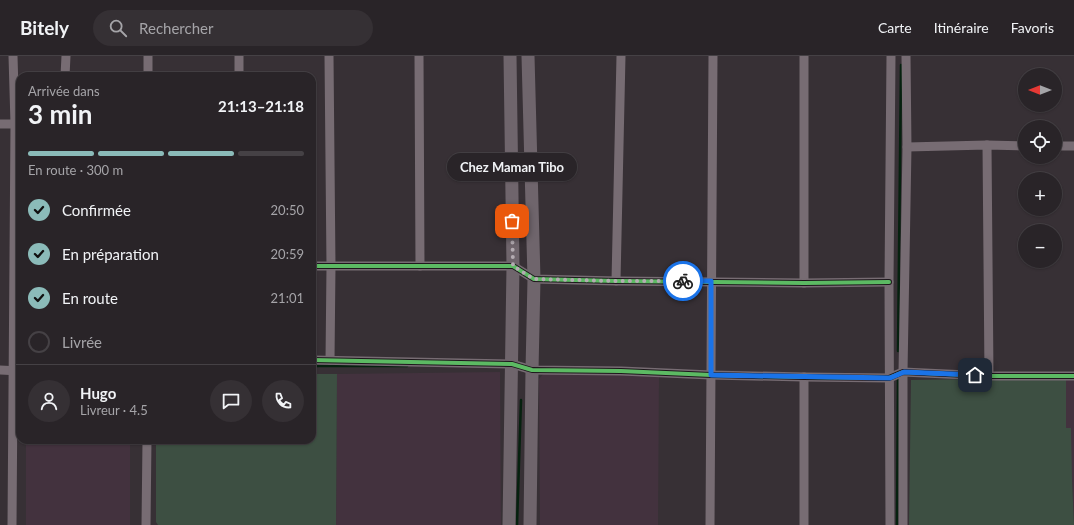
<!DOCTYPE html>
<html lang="fr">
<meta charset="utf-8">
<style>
body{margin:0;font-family:Lato,sans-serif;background:#353034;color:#f1f3f6;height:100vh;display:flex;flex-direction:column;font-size:15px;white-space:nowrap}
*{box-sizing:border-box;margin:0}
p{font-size:13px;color:#a5a4a8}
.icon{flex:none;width:22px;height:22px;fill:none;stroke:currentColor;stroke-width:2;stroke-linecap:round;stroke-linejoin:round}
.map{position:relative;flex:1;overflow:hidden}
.drawer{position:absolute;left:16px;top:16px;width:300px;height:372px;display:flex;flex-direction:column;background:#292428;border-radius:12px;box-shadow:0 1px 3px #0004,0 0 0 1px #454145}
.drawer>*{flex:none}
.needle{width:26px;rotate:270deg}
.fabs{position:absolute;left:1018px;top:12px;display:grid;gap:8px}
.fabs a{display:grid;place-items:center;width:44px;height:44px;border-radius:50%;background:#292428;box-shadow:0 1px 3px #0004,0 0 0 1px #454145;font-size:20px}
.pin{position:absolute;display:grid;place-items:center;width:34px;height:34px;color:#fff;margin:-17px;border-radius:8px;box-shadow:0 2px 6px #0006}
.courier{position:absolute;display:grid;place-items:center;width:40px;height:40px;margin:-20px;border:3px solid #1a73e8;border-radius:50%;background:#fff;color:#222;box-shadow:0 1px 5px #0007}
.bubble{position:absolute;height:28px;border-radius:14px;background:#292428;box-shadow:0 1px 3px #0004,0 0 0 1px #454145;font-size:13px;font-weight:700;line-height:28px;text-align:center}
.head em{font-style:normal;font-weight:700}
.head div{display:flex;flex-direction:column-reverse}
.head{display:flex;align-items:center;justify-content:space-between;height:68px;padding:0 12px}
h1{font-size:26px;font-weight:700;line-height:30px}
.bar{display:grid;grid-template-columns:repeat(4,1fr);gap:6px 4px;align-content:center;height:48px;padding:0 12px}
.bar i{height:5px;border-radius:3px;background:#454145}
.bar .on{background:#8bbbb9}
.bar p{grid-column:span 4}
.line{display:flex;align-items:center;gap:10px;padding:0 12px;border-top:1px solid #454145}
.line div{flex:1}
.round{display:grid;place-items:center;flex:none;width:42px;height:42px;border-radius:21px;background:#353034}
ol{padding:0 12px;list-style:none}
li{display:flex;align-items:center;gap:12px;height:44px}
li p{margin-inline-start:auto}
li .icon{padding:4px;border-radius:50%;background:#8bbbb9;color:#111;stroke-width:4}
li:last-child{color:#a5a4a8}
li i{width:22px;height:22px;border:2px solid #454145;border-radius:50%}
header{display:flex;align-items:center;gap:24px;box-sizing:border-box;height:56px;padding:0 20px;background:#292428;border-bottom:1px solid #454145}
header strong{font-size:19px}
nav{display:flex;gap:22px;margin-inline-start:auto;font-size:14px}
.search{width:280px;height:36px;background:#353034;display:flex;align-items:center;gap:10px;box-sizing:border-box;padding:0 14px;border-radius:22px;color:#a5a4a8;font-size:15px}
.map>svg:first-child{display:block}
</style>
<header>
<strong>Bitely</strong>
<div class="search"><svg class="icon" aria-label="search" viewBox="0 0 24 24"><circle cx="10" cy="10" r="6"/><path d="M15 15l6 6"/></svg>Rechercher</div>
<nav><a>Carte</a><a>Itinéraire</a><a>Favoris</a></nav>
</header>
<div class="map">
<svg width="1074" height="469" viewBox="0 0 1074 469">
<rect width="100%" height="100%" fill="#373035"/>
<!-- built -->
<g fill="#43323e">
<polygon points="546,315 659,319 658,469 540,469 539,323"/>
<polygon points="500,316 501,469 336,469 337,318"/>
<polygon points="1066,322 1074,322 1074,469 1072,423 1066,372"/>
<rect x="26" y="384" width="104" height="85"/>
</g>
<!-- green -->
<g fill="#3d4f42">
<polygon points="312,318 337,318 336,469 158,469 156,466 156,384 312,384"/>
<polygon points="1066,322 1066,372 1071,372 1072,423 1074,469 909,469 911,324"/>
</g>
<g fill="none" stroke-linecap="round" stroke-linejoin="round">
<!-- stream -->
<g stroke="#06210f" stroke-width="2.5">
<polyline points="898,295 901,9"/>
<polyline points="312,310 407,310"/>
<polyline points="517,469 521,344"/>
<polyline points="897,469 898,320"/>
</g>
<!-- street -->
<g stroke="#776c73" stroke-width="9">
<polyline points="148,0 148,20"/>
<polyline points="239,0 239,20"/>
<polyline points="329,0 331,210 330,304"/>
<polyline points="419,0 420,210"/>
<polyline points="804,0 804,227"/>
<polyline points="65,20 66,0"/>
<polyline points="0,68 15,68"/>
<polyline points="987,89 989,320"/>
<polyline points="1055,90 1074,90"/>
<polyline points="907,91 987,89 1025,90"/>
<polyline points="312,210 513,210 534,223 616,225 804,227 889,226"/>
<polyline points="616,225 621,0"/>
<polyline points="312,304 512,308 532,314 621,315 711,319 804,321 889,322 903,316 989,320 1074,320"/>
<polyline points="0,314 20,315"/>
<polyline points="804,321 804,469"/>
<polyline points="12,469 15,68 13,0"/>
<polyline points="146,469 147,384"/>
<polyline points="710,469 713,0"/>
<polyline points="890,469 889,226 891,0"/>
<polyline points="903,469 903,316 907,91 906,0"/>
</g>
<!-- secondary -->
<g stroke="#6f656c" stroke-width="13">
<polyline points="528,0 534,223 532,314 530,469"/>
<polyline points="509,469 513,210 510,0"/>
</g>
<!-- cycleway casing -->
<g stroke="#1e171c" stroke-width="6">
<g id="cycleway">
<polyline points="312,210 513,210 534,223 616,225 804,227 889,226"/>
<polyline points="312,304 512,308 532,314 621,315 711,319 804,321 889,322 903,316 989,320 1074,320"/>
</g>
</g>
<!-- cycleway -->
<use href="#cycleway" stroke="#5cba63" stroke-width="4"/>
</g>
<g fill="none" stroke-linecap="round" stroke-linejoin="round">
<!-- done -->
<polyline stroke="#b4acb2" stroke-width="4" stroke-dasharray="0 7.2" points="512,165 513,210 534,223 616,225 683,225"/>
<!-- route -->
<polyline stroke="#1a73e8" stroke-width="5" points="683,225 711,225 711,319 890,322 904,316 975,319"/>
</g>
</svg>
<div class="fabs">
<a><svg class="needle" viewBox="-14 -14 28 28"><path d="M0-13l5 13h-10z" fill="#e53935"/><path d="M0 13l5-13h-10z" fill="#a5a4a8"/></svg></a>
<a><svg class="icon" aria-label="locate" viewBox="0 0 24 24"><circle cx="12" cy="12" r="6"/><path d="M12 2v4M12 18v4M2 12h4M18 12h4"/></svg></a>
<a>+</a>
<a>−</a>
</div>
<div class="pin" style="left:512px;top:165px;background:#ea580c"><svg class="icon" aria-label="bag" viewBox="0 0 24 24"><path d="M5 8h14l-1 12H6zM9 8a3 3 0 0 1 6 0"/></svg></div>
<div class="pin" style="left:975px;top:319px;background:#1f2937"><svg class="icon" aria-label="home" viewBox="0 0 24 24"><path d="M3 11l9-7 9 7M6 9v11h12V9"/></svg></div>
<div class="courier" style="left:683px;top:225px"><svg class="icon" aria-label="bike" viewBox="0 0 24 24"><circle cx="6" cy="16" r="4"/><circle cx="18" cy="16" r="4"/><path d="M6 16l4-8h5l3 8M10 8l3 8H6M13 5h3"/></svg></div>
<div class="bubble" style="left:447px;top:97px;width:130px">Chez Maman Tibo</div>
<section class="drawer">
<div class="head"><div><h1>3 min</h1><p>Arrivée dans</p></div><em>21:13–21:18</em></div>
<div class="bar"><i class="on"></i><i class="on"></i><i class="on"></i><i></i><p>En route · 300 m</p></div>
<ol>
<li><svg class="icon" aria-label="check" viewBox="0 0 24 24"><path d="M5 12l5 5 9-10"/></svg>Confirmée<p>20:50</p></li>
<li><svg class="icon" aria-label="check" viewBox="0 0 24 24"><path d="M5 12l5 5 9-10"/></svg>En préparation<p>20:59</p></li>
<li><svg class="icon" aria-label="check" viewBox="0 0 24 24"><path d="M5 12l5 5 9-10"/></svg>En route<p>21:01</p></li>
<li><i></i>Livrée</li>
</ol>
<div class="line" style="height:72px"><a class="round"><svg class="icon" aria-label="person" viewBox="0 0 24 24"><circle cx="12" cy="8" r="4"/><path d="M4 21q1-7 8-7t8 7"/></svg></a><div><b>Hugo</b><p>Livreur · 4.5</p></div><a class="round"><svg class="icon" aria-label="chat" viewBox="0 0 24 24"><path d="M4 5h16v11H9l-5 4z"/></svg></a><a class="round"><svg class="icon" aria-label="phone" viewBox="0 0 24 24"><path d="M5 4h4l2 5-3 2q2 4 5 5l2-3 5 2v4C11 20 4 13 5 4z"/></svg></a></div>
</section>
</div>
